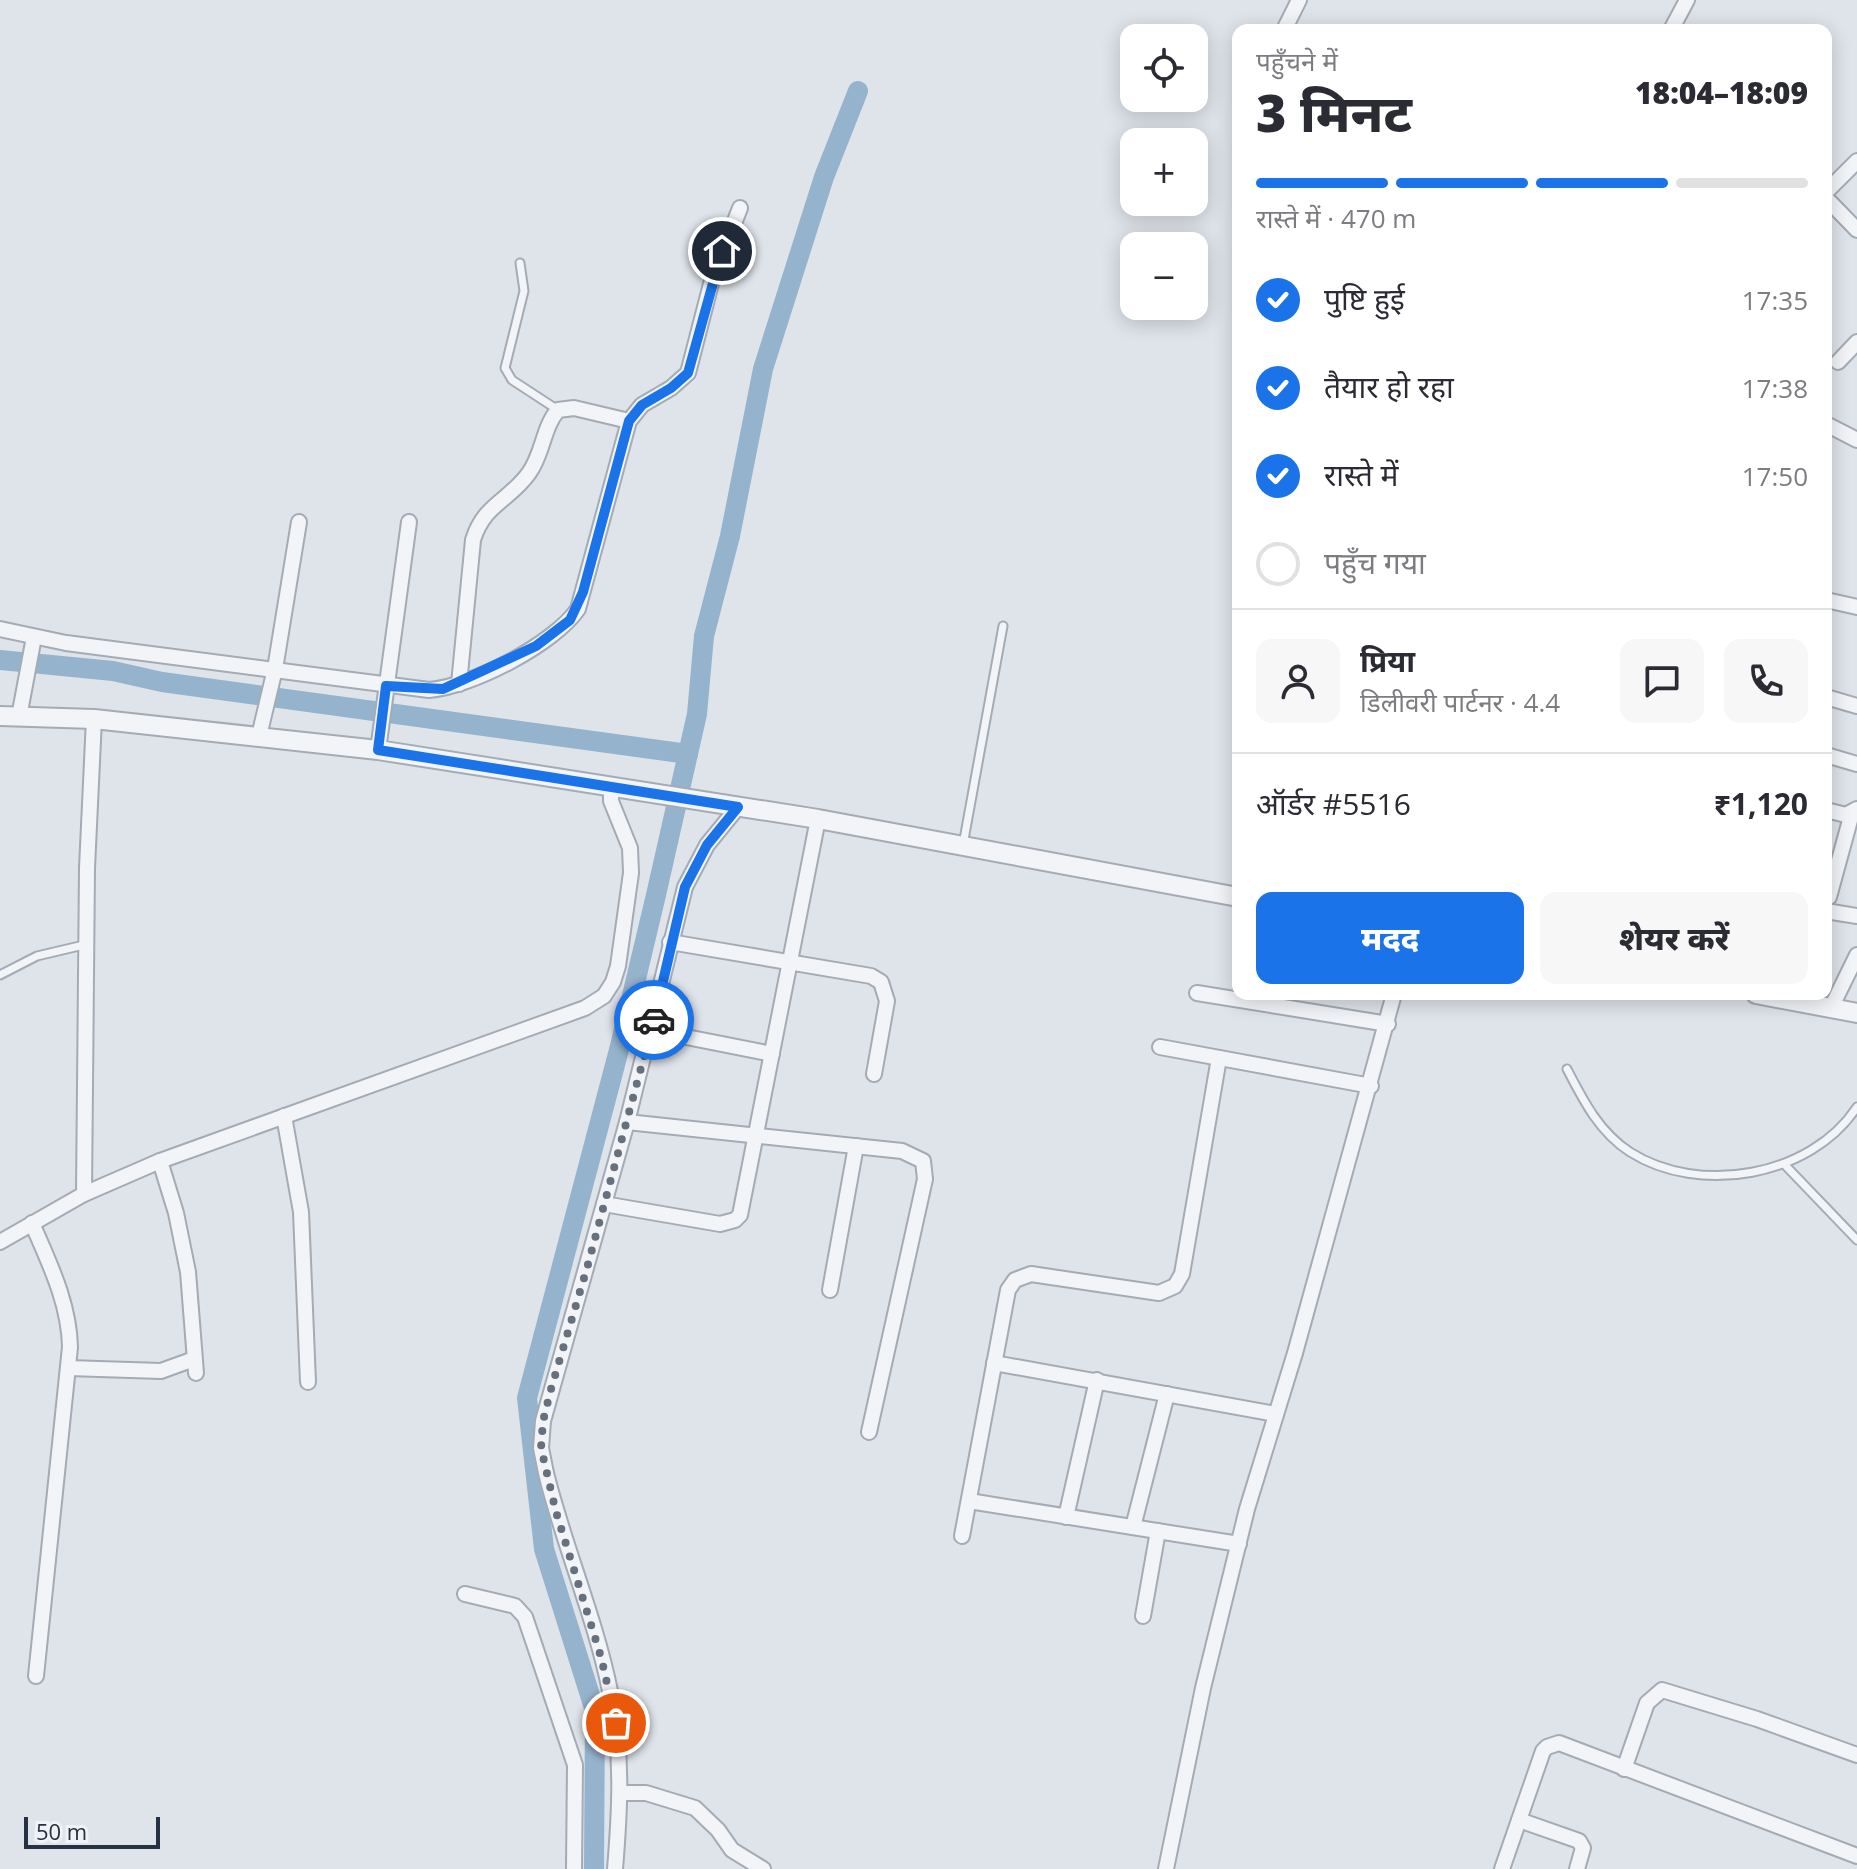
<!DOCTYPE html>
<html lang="hi">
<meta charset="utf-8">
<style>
body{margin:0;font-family:"Open Sans","Noto Sans Devanagari",sans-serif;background:#f7f7f7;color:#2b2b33;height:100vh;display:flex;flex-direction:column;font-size:30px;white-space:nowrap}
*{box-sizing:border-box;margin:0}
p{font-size:26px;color:#7c7c81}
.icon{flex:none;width:44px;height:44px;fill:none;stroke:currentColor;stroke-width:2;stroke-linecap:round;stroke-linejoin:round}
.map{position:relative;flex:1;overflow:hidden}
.details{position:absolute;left:1232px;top:24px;width:600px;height:976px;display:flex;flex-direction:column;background:#fff;border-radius:16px;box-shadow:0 4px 20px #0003}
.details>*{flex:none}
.tools{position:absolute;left:1120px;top:24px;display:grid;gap:16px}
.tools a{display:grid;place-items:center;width:88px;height:88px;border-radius:16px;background:#fff;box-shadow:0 4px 20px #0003;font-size:40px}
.scale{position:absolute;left:24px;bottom:20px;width:136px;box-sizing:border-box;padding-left:8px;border:4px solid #263143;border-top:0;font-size:22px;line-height:28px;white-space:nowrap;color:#263143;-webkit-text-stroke:6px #eff3f7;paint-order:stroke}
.pin{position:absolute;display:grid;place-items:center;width:68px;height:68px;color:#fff;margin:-34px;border:4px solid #fff;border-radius:50%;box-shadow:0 2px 8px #0007}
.courier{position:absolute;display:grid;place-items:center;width:80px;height:80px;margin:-40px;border:6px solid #1a73e8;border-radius:50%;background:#fff;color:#222;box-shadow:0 2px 10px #0007}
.summary em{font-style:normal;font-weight:800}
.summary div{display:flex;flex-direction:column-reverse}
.summary{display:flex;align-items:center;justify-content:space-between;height:136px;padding:0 24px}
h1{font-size:52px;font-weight:800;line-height:60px}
.bar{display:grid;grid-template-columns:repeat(4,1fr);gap:12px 8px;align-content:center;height:96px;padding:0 24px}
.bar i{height:10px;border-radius:6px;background:#e1e1e2}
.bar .active{background:#1a73e8}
.bar p{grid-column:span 4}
.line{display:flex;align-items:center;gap:20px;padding:0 24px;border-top:2px solid #e1e1e2}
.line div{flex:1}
.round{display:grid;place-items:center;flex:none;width:84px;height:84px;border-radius:16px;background:#f7f7f7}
ol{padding:0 24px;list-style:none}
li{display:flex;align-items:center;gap:24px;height:88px}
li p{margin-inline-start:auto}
li .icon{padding:8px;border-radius:50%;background:#1a73e8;color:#fff;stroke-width:4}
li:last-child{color:#7c7c81}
li i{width:44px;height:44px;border:4px solid #e1e1e2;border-radius:50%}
.button{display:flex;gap:16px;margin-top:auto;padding:16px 24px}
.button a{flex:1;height:92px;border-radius:16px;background:#1a73e8;color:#fff;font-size:32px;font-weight:800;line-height:92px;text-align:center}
.button a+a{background:#f7f7f7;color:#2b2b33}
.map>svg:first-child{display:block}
</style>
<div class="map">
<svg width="1857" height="1869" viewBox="0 0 1857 1869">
<rect width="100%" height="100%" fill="#dfe4ea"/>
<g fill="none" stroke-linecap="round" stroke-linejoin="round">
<!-- canal -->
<g stroke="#96b3ce" stroke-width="20">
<polyline points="0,660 113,671 162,682 688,754"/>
<polyline points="594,1869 595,1711 544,1549 527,1398 620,1046 656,895 697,714 704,636 730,536 763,369 824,177 858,91"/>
</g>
<!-- service casing -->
<g stroke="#a4abb5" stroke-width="11">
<g id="service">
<polyline points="520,263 524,291 505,368 512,380 558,410"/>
<polyline points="963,845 1003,626"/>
<polyline points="0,975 37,956 88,944"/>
<path d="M1567,1069C1583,1100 1599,1132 1630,1152C1699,1196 1811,1177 1857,1107"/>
<polyline points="1785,1165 1857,1240"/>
</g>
</g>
<!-- minor casing -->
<g stroke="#a4abb5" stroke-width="18">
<g id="minor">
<polyline points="1284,30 1299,0"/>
<polyline points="1671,30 1687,0"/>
<polyline points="1826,192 1857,161"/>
<polyline points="1826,198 1857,230"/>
<polyline points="1838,362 1857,342"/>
<polyline points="1826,424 1857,440"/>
<polyline points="1826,600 1857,607"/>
<path d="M0,629L66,643L429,690C471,687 554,644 578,609L629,421L642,405L671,388L688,373L712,280L740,208"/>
<path d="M459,684L473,540C484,504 509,501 529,473C543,454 543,427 558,410L574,408L629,421"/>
<polyline points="1826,697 1857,706"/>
<polyline points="19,717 34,637"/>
<polyline points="259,736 275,669 299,522"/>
<polyline points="378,750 409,522"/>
<polyline points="1826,755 1857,764"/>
<polyline points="1826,810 1846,815 1857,809"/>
<polyline points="1829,897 1852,813"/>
<polyline points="1826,911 1857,916"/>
<polyline points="670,942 871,976 881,982 887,1001 874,1074"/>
<polyline points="1197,993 1388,1024"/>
<polyline points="1831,1008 1857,955"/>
<polyline points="651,1030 772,1054"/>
<polyline points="1160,1047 1371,1086"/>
<polyline points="284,1116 301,1212 308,1382"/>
<polyline points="627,1122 902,1151 923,1161 925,1179 869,1432"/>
<polyline points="160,1161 176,1213 188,1272 196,1373"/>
<polyline points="84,1194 160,1161 585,1008 604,996 613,982 618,966 631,873 630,848 611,801 611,789"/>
<polyline points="604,1204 720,1224 735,1220 740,1215 818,819"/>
<path d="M32,1223C49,1263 69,1302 70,1347L36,1676"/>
<polyline points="0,1242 84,1194 87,868 94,719"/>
<polyline points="830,1290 856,1146"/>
<polyline points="994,1363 1276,1414"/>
<polyline points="68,1368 161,1371 194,1359"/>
<polyline points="969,1501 1239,1544"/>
<polyline points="1066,1517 1097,1380"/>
<polyline points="1133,1527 1167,1394"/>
<polyline points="962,1536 1008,1290 1015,1280 1031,1274 1159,1293 1175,1286 1182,1274 1219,1058"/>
<polyline points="465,1594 515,1606 525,1617 575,1765 574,1869"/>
<polyline points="1143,1616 1158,1531"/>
<polyline points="1624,1769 1647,1703 1662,1690 1757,1719 1857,1755"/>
<polyline points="621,1793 646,1793 695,1808 718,1830 732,1850 763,1869"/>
<polyline points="1519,1820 1579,1841 1583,1848 1577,1869"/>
<path d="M615,1869C620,1809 623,1751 610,1691C595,1617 564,1546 546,1473L541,1448L543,1421L627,1122L685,887L707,845L738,807"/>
<polyline points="1166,1869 1203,1688 1247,1509 1295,1353 1394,994"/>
<polyline points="1502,1869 1543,1751 1547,1747 1559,1743 1857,1856"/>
</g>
</g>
<!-- tertiary casing -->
<g stroke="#a4abb5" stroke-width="22">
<g id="tertiary">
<polyline points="0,716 94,719 378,750 818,819 1238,897"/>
<polyline points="1756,994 1857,1013"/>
</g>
</g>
<!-- service -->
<use href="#service" stroke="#f2f4f8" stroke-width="7"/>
<!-- minor -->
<use href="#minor" stroke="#f2f4f8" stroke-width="14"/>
<!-- tertiary -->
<use href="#tertiary" stroke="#f2f4f8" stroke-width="18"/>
</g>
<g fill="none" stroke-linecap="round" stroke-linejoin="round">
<!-- done -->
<polyline stroke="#67707d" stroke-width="8" stroke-dasharray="0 14.4" points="616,1723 601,1657 556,1512 541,1448 543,1421 551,1389 587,1268 654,1020"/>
<!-- route -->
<polyline stroke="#1a73e8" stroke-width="10" points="654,1020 685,887 707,845 738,807 378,750 386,686 443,689 536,646 570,620 583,592 629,421 642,405 671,388 688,373 722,251"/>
</g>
</svg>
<div class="tools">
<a><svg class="icon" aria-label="locate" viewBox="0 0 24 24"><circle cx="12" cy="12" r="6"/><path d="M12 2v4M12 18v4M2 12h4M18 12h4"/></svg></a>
<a>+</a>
<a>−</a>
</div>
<div class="scale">50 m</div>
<div class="pin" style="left:616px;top:1723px;background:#ea580c"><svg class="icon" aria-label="bag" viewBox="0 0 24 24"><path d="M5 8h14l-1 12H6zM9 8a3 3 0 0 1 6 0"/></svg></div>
<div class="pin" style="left:722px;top:251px;background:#1f2937"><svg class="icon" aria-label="home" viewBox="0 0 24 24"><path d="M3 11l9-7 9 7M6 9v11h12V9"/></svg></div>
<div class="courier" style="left:654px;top:1020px"><svg class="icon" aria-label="car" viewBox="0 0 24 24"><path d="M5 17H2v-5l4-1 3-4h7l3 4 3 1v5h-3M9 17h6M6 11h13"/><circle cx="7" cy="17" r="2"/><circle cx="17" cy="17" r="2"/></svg></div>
<section class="details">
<div class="summary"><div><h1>3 मिनट</h1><p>पहुँचने में</p></div><em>18:04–18:09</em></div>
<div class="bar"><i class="active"></i><i class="active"></i><i class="active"></i><i></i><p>रास्ते में · 470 m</p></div>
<ol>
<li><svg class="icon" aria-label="check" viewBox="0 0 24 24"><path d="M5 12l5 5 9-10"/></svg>पुष्टि हुई<p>17:35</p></li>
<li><svg class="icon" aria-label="check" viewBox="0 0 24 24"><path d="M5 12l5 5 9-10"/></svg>तैयार हो रहा<p>17:38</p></li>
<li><svg class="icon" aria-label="check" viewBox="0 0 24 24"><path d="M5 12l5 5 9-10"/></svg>रास्ते में<p>17:50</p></li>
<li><i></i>पहुँच गया</li>
</ol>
<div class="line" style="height:144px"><a class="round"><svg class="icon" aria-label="person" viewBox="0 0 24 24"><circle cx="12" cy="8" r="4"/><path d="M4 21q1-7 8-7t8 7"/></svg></a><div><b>प्रिया</b><p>डिलीवरी पार्टनर · 4.4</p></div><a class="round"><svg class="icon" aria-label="chat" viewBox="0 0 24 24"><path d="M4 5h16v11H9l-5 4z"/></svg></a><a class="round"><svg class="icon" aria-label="phone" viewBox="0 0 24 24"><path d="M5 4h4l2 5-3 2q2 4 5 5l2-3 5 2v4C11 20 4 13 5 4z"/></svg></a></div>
<div class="line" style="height:104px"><div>ऑर्डर #5516</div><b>₹1,120</b></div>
<div class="button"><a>मदद</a><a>शेयर करें</a></div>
</section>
</div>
